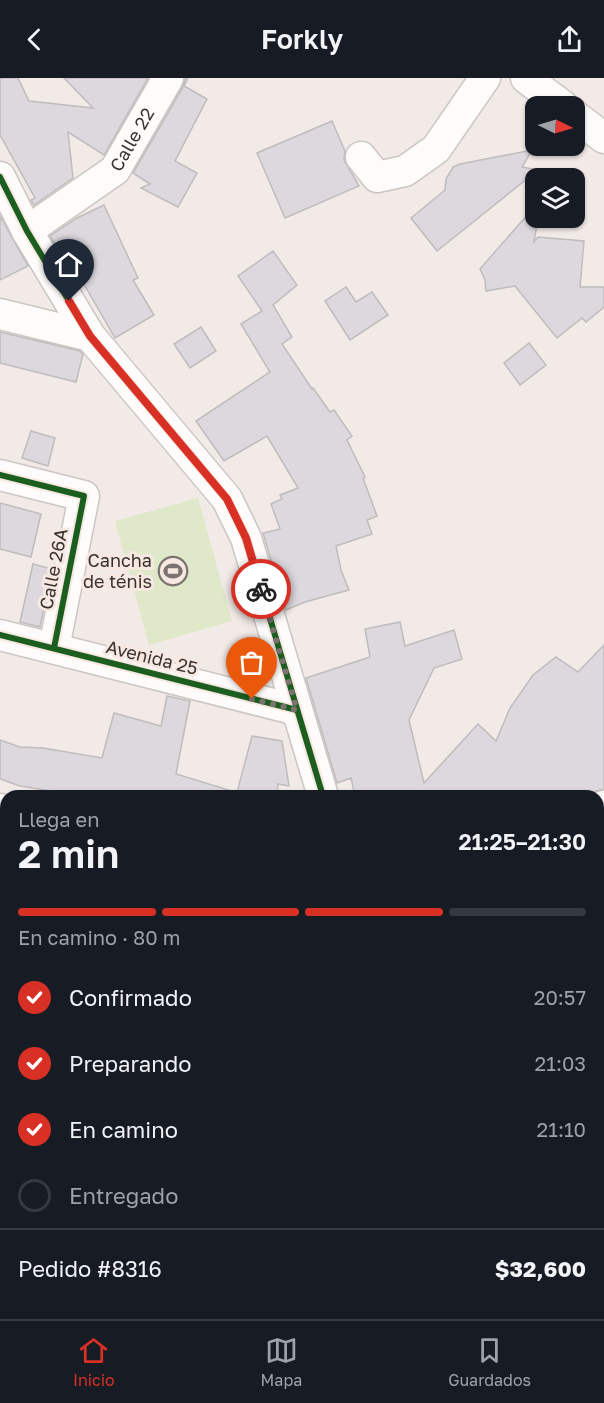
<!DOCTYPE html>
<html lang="es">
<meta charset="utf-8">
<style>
body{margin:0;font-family:"Golos Text",sans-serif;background:#20242c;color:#f1f3f6;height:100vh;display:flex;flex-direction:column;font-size:22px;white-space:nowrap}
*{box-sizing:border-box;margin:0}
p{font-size:20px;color:#9ea1a6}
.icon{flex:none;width:33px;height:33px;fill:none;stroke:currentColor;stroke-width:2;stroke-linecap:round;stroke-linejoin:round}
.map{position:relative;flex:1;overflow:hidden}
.side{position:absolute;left:0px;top:712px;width:604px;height:530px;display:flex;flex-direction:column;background:#171b24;border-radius:18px 18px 0 0;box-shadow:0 2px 4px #0004}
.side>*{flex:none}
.needle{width:39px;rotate:95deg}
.fabs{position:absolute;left:525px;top:18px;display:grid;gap:12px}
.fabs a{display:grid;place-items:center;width:60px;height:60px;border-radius:12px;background:#171b24;box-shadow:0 2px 4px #0004;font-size:30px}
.pin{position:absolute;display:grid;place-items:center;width:51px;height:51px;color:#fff;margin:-62px -26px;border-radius:50% 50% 50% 0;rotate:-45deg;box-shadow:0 0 6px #0007}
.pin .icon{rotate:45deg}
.courier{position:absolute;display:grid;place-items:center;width:60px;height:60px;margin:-30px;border:4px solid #d93025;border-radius:50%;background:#fff;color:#222;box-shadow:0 2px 8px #0007}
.headline em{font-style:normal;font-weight:600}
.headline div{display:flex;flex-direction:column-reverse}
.headline{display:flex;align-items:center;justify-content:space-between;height:102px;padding:0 18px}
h1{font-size:39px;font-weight:600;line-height:45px}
.bar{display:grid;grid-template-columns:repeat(4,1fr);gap:9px 6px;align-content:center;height:72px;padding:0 18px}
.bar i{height:8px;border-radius:4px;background:#363941}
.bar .active{background:#d93025}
.bar p{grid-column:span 4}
.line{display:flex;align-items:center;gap:15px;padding:0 18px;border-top:2px solid #363941}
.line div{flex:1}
ol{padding:0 18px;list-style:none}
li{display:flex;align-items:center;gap:18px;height:66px}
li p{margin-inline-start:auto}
li .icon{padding:6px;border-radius:50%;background:#d93025;color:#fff;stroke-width:4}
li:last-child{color:#9ea1a6}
li i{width:33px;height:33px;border:3px solid #363941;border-radius:50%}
header{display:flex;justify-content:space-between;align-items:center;height:78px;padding:0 18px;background:#171b24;font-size:27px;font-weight:600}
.dock{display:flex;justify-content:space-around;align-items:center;height:84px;border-top:2px solid #363941;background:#171b24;font-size:16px;color:#9ea1a6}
.dock a{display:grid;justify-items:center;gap:3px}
.dock .active{color:#d93025}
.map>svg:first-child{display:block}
</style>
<header><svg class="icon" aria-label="back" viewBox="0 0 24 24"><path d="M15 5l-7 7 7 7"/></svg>Forkly<svg class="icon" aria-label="share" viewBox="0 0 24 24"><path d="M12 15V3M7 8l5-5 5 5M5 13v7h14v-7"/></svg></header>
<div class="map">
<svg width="604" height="1241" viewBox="0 0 604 1241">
<rect width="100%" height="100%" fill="#f2eae6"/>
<!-- green -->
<polygon fill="#e0e8ca" points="198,420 232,543 149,567 115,443"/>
<!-- building -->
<g fill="#dcd8dd" stroke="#bfbcbd" stroke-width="1.5">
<polygon points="0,0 18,0 29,23 93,30 64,0 148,0 104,77 68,54 73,100 34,127 31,122 35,120 0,57"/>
<polygon points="185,0 188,0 184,8 207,21 175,83 197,95 178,129 141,110 150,106 133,95 183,9"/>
<polygon points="332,43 345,73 344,82 359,108 285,140 257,75"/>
<polygon points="532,72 522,89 538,92 437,173 411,140 445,112 446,101 453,89 460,86"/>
<polygon points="104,127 138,200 133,202 154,237 115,260 70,182 68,183 62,171 59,173 50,158 77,140"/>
<polygon points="536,127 536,140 538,140 534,164 538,159 584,163 580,209 604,209 604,229 586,244 582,240 557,260 515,208 486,213 485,202 480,191"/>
<polygon points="0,138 28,188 0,202"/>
<polygon points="273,173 297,207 273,227 292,259 282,266 312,311 313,310 330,334 334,332 352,358 347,362 365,399 363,400 377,438 367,442 372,456 336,468 341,492 349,512 305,524 286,532 263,455 280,451 271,426 282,421 280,417 298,410 267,358 224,383 196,343 270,294 241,246 262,233 238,198"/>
<polygon points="346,209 356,224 372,214 388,237 350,262 325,223"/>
<polygon points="201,249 216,273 190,290 174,266"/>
<polygon points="0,254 80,273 83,276 76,304 0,285"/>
<polygon points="529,265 546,287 520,307 504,285"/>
<polygon points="31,353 55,360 48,388 22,380"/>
<polygon points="0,425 41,436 31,479 0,471"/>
<polygon points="33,486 52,491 40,549 20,544"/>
<polygon points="400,544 405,568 454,552 462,581 434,590 409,642 424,705 478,646 496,663 510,630 533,597 556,579 578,594 604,567 604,711 593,714 585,718 404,718 402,715 382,718 355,718 351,700 337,705 306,600 370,579 365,551"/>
<polygon points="167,618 190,623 176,696 232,713 232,718 63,718 64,715 20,708 0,701 0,662 20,669 43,670 102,680 114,635 161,648"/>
<polygon points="252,658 282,663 289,708 278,706 277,718 236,718"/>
</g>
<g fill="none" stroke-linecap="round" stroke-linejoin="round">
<!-- minor casing -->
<g stroke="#ccc6c3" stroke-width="33">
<g id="minor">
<polyline points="526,0 563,28"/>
<polyline points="574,37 604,60"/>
<polyline points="361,79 377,99 405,93 436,71 485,0"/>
<polyline points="0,99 27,153 90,258 227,421 246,460 323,718"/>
<path id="s1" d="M27,153L115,92L168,0"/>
<polyline points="0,236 90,258"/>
<polyline points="0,397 84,418 54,570"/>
<polyline points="0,557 297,632"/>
<polyline points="598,730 604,728"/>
<polyline points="0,731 6,732"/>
<polyline points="598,1075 604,1075"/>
<polyline points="598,1228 604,1226"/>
<polyline points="500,1236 502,1241"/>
<polyline points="167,1241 167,1236"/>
<polyline points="545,1241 566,1236"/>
</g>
</g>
<!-- minor -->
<use href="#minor" stroke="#fdfcfb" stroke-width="30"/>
<!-- cycleway casing -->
<g stroke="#f7e8e1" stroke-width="10">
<g id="cycleway">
<polyline points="0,99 27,153 90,258 227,421 246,460 323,718"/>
<polyline points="0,397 84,418 54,570"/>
<polyline points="0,557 297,632"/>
</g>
</g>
<!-- cycleway -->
<use href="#cycleway" stroke="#1b5e20" stroke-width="6"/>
</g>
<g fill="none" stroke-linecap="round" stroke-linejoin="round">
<!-- done -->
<polyline stroke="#7a7370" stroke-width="6" stroke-dasharray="0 10.8" points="252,621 297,632 261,511"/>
<!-- route -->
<polyline stroke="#d93025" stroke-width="8" points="69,223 90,258 227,421 246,460 261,511"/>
</g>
<!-- icons -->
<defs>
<g id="stadium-ring" transform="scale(1.5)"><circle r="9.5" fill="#f7e8e1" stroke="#7a7370" stroke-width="1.5"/><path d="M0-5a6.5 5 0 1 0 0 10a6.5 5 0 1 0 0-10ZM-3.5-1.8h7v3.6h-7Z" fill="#7a7370"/></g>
</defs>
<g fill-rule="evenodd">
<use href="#stadium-ring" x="173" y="493"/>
</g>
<g text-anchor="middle" stroke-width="6" stroke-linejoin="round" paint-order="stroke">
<!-- street labels -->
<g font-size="18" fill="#393330" stroke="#f7e8e1">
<text dy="6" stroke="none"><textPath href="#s1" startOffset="142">Calle 22</textPath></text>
<text transform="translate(54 491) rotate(-79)" y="6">Calle 26A</text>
<text transform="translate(152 580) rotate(14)" y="6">Avenida 25</text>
</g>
<!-- poi labels -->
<g font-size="18" fill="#393330" stroke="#f7e8e1" text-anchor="end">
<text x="152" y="489">Cancha<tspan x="152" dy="21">de ténis</tspan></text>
</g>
</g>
</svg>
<div class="fabs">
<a><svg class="needle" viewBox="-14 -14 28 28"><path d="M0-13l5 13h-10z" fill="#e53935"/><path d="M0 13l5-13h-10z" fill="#9ea1a6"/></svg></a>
<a><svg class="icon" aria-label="layers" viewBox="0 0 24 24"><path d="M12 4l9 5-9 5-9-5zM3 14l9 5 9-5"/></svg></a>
</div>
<div class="pin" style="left:252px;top:621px;background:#ea580c"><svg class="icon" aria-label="bag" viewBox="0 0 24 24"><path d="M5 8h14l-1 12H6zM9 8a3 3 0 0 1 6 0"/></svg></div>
<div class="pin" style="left:69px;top:223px;background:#1f2937"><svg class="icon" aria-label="home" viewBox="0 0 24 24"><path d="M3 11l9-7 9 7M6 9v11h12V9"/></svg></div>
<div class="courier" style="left:261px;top:511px"><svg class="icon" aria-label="bike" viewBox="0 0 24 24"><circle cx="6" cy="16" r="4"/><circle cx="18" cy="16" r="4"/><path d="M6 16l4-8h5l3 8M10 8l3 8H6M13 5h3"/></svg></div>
<section class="side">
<div class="headline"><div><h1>2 min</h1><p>Llega en</p></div><em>21:25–21:30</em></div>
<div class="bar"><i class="active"></i><i class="active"></i><i class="active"></i><i></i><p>En camino · 80 m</p></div>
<ol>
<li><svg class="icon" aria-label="check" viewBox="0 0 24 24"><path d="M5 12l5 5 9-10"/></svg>Confirmado<p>20:57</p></li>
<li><svg class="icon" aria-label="check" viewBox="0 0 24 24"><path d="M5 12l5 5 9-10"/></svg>Preparando<p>21:03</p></li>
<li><svg class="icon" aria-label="check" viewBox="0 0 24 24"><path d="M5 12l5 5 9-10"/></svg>En camino<p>21:10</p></li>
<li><i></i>Entregado</li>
</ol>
<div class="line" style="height:78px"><div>Pedido #8316</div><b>$32,600</b></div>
</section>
</div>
<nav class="dock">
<a class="active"><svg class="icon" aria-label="home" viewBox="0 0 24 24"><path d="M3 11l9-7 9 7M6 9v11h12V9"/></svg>Inicio</a>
<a><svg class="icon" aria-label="map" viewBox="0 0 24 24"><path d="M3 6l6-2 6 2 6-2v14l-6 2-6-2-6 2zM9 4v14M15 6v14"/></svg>Mapa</a>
<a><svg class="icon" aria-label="saved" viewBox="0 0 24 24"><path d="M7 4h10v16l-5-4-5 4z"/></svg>Guardados</a>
</nav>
